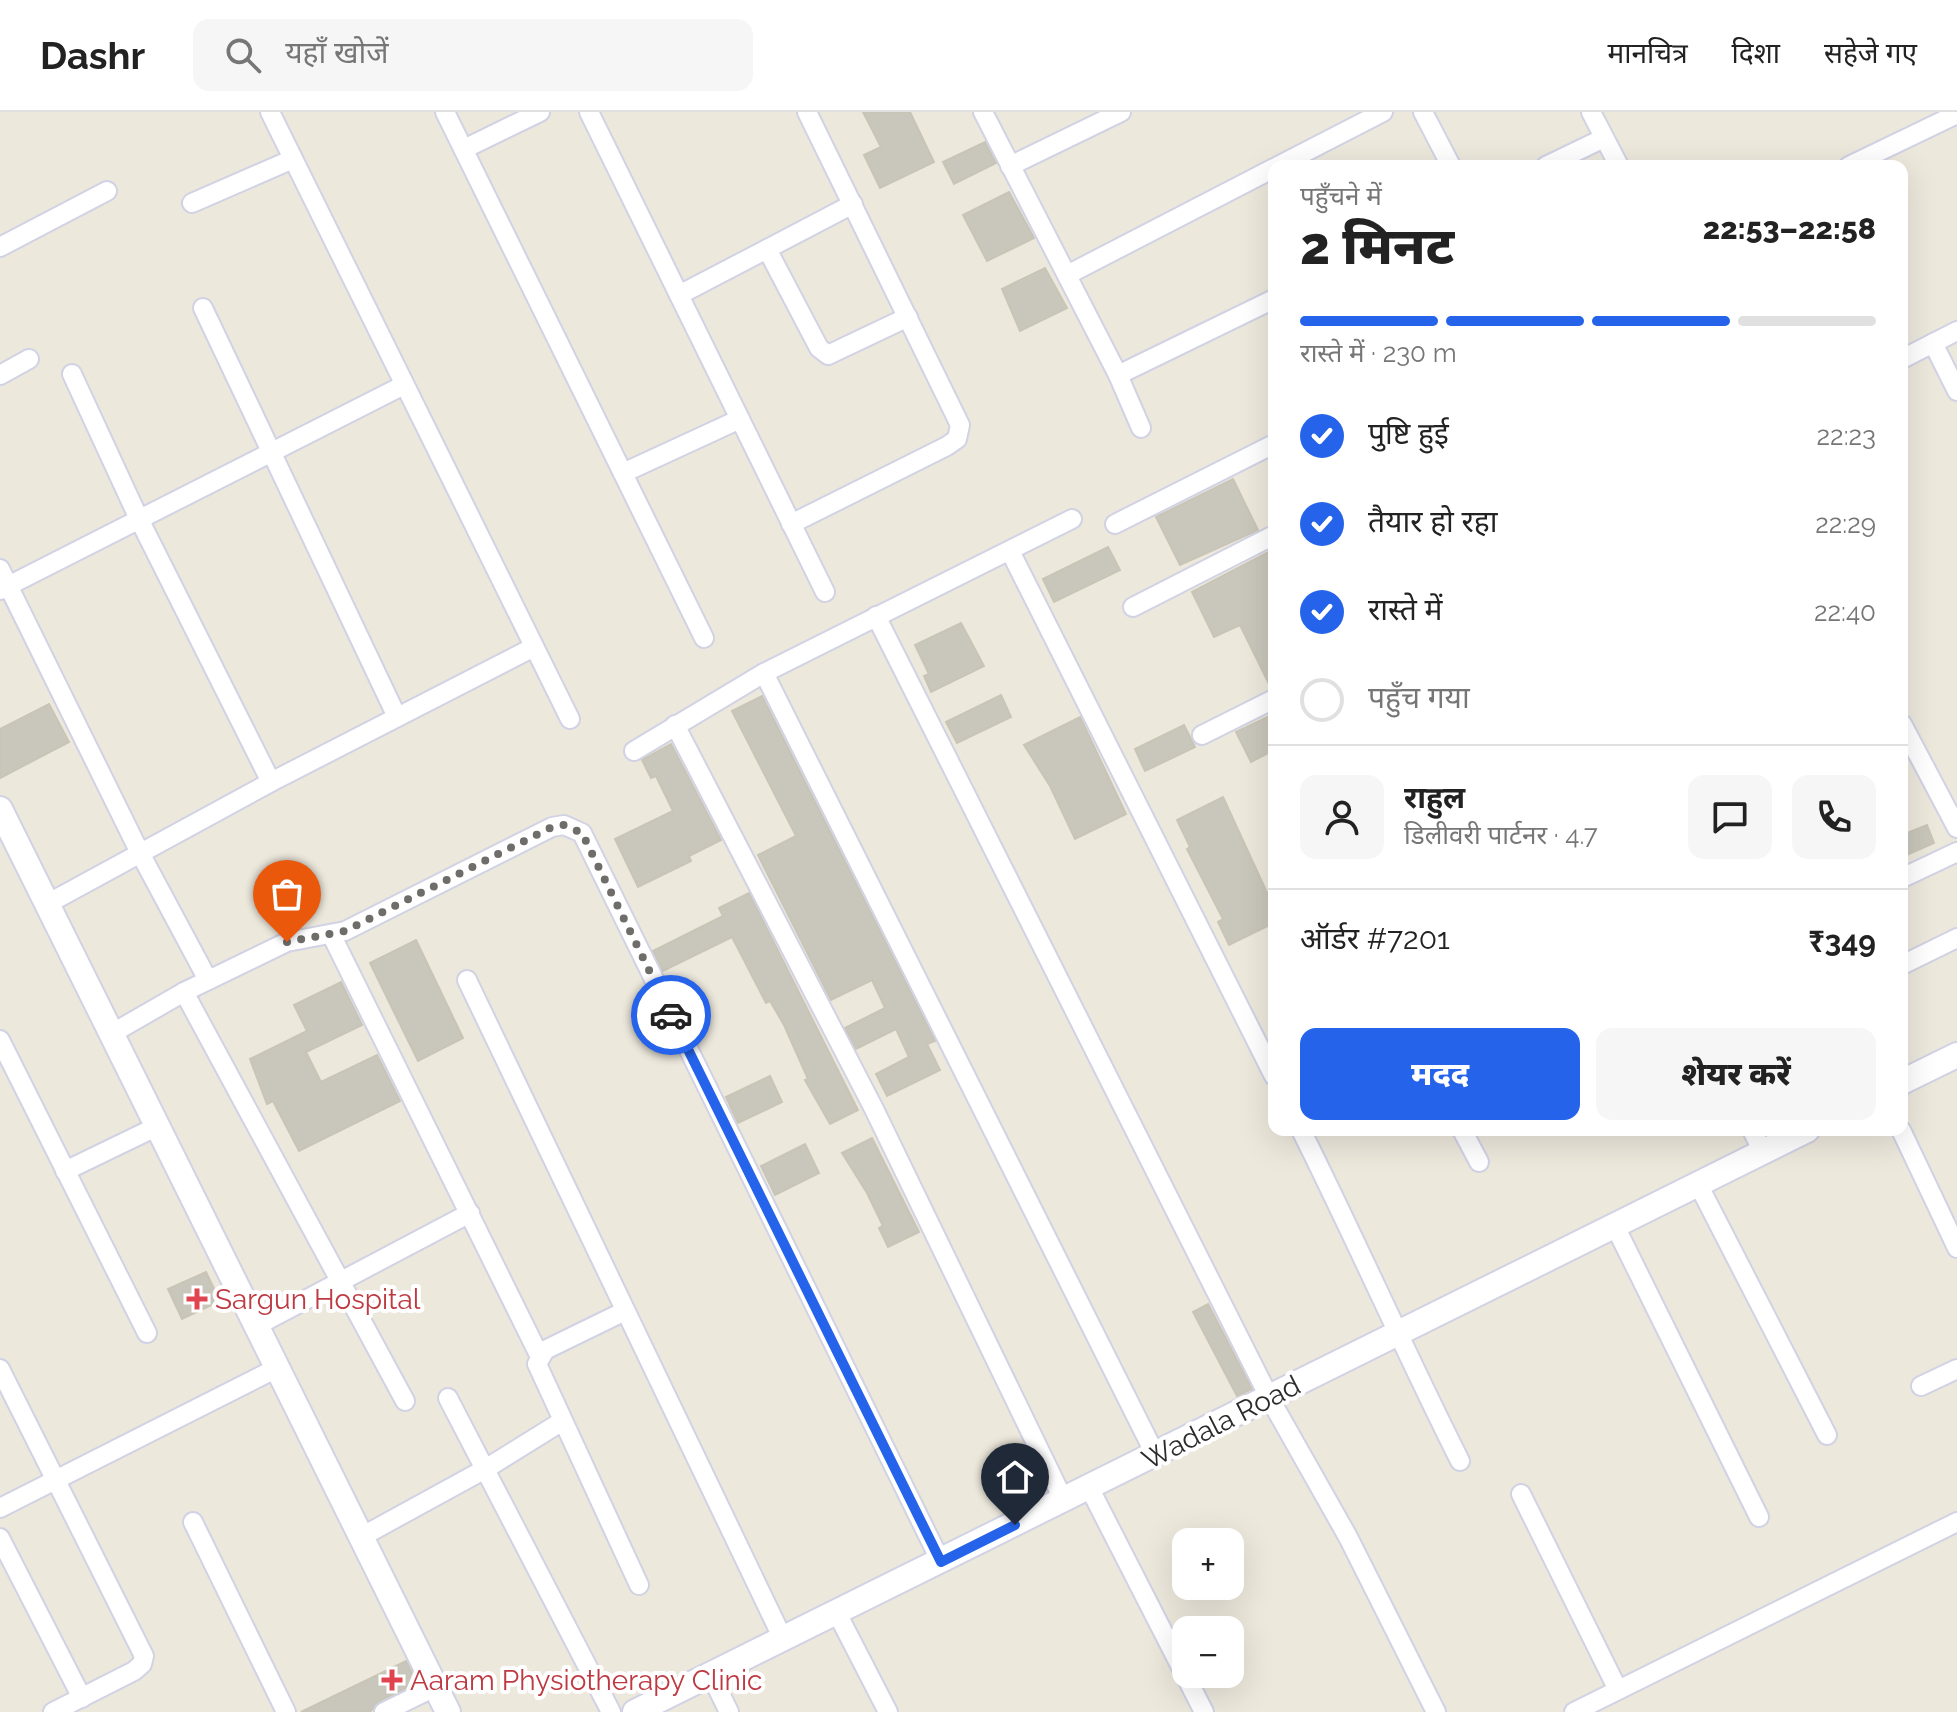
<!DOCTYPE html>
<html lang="hi">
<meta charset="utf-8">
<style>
body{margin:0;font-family:Raleway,"Noto Sans Devanagari",sans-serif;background:#f6f6f6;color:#222;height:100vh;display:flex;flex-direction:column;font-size:30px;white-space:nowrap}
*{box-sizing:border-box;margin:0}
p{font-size:26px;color:#767676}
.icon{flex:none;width:44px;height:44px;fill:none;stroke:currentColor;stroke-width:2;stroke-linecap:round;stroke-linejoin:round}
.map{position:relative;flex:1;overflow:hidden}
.drawer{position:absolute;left:1268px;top:48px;width:640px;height:976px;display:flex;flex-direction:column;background:#fff;border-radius:16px;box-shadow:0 8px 32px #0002}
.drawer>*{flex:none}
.controls{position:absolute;left:1172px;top:1416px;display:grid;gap:16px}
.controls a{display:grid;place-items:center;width:72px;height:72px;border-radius:16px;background:#fff;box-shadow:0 8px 32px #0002;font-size:40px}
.pin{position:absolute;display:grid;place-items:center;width:68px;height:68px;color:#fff;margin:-82px -34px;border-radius:50% 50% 50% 0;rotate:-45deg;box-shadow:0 0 8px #0007}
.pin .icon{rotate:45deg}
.courier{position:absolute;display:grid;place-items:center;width:80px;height:80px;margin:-40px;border:6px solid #2563eb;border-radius:50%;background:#fff;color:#222;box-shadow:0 2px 10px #0007}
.summary em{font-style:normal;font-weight:800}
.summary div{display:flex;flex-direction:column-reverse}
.summary{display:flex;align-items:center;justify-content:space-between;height:136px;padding:0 32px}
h1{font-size:52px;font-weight:800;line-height:60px}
.bar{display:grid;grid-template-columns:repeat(4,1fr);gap:12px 8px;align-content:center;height:96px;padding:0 32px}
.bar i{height:10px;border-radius:6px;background:#e0e0e0}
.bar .current{background:#2563eb}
.bar p{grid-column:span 4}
.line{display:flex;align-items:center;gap:20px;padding:0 32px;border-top:2px solid #e0e0e0}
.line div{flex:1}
.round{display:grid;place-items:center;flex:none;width:84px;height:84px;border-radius:16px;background:#f6f6f6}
ol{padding:0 32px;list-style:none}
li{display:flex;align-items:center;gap:24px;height:88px}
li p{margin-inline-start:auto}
li .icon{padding:8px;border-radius:50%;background:#2563eb;color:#fff;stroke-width:4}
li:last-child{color:#767676}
li i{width:44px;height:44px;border:4px solid #e0e0e0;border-radius:50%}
.button{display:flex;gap:16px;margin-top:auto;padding:16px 32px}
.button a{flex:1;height:92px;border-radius:16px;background:#2563eb;color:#fff;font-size:32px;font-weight:800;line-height:92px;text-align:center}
.button a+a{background:#f6f6f6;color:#222}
header{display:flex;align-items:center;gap:48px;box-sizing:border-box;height:112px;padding:0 40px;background:#fff;border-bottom:2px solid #e0e0e0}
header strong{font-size:38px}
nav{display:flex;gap:44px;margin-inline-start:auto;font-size:28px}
.search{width:560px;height:72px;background:#f6f6f6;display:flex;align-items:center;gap:20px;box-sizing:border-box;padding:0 28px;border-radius:16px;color:#767676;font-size:30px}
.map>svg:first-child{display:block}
</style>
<header>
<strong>Dashr</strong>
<div class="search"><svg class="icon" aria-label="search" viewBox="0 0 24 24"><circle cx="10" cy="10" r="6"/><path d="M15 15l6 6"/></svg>यहाँ खोजें</div>
<nav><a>मानचित्र</a><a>दिशा</a><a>सहेजे गए</a></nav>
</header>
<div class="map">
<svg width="1957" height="1600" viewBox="0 0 1957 1600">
<rect width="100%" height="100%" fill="#ede8dc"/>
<!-- building -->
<g fill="#c9c6bb" stroke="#c9c5b6" stroke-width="2">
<polygon points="863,0 910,0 934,50 880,76 864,43 881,35"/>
<polygon points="985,30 996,51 954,72 943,50"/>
<polygon points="1009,80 1034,126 987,149 963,103"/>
<polygon points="1045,156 1067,196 1020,219 1002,177"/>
<polygon points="1233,367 1258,418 1180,453 1156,405"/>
<polygon points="1108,435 1120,458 1054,490 1043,467"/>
<polygon points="1274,437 1274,575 1271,576 1240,513 1214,525 1192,480"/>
<polygon points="961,511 984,554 931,580 924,564 929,562 915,533"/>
<polygon points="1001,583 1011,605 957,631 946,610"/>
<polygon points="762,584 935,929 927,932 940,958 887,984 876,962 909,945 896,917 856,937 845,916 885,896 872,868 831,888 758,743 796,724 732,599"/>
<polygon points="49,592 69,630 0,666 0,617"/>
<polygon points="1274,602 1274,638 1251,650 1236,620"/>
<polygon points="1080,605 1126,702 1075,727 1050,674 1024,633"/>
<polygon points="1184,613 1195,635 1145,659 1135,637"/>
<polygon points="671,632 721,728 689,744 691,749 638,775 615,727 673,699 656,664 651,666 642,648"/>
<polygon points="1223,685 1269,785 1274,782 1274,811 1229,833 1218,810 1223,807 1187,737 1190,735 1177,708"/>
<polygon points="1927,713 1934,731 1902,745 1902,723"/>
<polygon points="749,781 858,998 830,1012 805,968 808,967 784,913 770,889 766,891 732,825 663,859 653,839 723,804 719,796"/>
<polygon points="416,828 463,926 418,949 370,851"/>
<polygon points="341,870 362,913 306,940 321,970 377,943 400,989 299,1039 273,989 267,992 250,947 307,919 294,893"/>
<polygon points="770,964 782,990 738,1011 726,985"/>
<polygon points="872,1026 919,1120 888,1135 879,1116 883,1114 867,1081 842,1041"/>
<polygon points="805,1032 819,1061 775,1083 761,1054"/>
<polygon points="206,1160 220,1189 182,1207 168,1177"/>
<polygon points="1208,1192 1252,1277 1237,1284 1193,1200"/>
<polygon points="406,1549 417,1571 379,1589 370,1600 301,1600"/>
</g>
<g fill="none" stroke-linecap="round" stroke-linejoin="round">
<!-- street casing -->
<g stroke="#d1d2e4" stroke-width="22">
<g id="street">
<polyline points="270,0 570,607"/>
<polyline points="445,0 704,526"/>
<polyline points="589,0 825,480"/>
<polyline points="983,0 1118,263 1141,316"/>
<polyline points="1423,0 1451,54"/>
<polyline points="1591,0 1619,54"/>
<polyline points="464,37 540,0"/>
<polyline points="1010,54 1121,0"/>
<polyline points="1278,54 1383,0"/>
<polyline points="1546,54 1604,26"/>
<polyline points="1849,54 1957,2"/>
<polyline points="192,91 293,47"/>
<polyline points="0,135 107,79"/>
<polyline points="767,137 819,236 828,243 908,205"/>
<polyline points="1067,163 1274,56"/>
<polyline points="679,183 853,92"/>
<polyline points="203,196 397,605"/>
<polyline points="1933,231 1957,279"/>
<polyline points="1902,247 1957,219"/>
<polyline points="72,262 139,407 271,670"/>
<polyline points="0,263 29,247"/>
<polyline points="1118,263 1274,187"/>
<polyline points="623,361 740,307"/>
<polyline points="791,412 947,334 957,327 960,313 807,0"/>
<polyline points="1115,412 1274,332"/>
<polyline points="1010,439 1274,964"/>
<polyline points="0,457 140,741 208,868"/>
<polyline points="0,478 402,274"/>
<polyline points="1133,495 1274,423"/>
<polyline points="876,504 1270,1287 1348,1425 1436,1600"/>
<polyline points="764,561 1156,1344"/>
<polyline points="1902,612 1957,716"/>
<polyline points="675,613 874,997 1064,1389"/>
<polyline points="1202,623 1274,587"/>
<polyline points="634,639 764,561 1072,407"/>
<polyline points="1902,766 1957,740"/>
<polyline points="47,792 271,670 534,535"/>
<polyline points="331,822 539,1243"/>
<polyline points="1902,853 1957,826"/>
<polyline points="467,868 783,1527"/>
<polyline points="184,880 405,1289"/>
<polyline points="111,922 184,880 287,830 345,819 552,715 564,713 582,721 941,1450"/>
<polyline points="0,928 147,1221"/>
<path d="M1301,1018C1356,1128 1405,1240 1460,1349"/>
<polyline points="1462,1018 1479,1050"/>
<polyline points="1752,1018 1763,1040"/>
<polyline points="1901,1018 1957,1136"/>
<polyline points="65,1059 158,1014"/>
<polyline points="1698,1072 1827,1323"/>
<polyline points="1615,1114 1759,1405"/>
<polyline points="625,1199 545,1238 537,1252 639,1473"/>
<polyline points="256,1214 470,1101"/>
<polyline points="0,1257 144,1544 142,1552 134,1559 53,1600"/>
<polyline points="1921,1274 1957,1257"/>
<polyline points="448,1286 611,1600"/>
<polyline points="1090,1377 1204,1600"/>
<polyline points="1521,1382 1618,1578"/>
<polyline points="0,1396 277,1256"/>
<polyline points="193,1410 286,1600"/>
<polyline points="361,1425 487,1356 561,1310"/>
<polyline points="0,1426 82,1586"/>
<polyline points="837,1501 888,1600"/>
<polyline points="711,1563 729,1600"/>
<polyline points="384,1600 435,1575"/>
<polyline points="1574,1600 1957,1410"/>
</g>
</g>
<!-- secondary casing -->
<g stroke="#d1d2e4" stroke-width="28">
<g id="secondary">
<polyline points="0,697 448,1600"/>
<polyline points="1902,970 1957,943"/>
<polyline points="635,1600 1807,1018"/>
</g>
</g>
<!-- street -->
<use href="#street" stroke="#fff" stroke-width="18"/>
<!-- secondary -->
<use href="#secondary" stroke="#fff" stroke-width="24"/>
</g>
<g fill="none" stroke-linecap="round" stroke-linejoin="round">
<!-- done -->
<polyline stroke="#6f6d69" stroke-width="8" stroke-dasharray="0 14.4" points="287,830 345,819 552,715 564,713 582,721 671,903"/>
<!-- route -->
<polyline stroke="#2563eb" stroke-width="10" points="671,903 941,1450 1015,1413"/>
</g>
<!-- markers -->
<g fill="#e0444e" stroke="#fff" stroke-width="3">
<path d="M193 1175h8v8h8v8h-8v8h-8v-8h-8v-8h8z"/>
<path d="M388 1556h8v8h8v8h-8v8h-8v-8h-8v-8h8z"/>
</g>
<g text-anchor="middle" stroke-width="8" stroke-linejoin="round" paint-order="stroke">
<!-- health labels -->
<g font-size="28" fill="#be3a42" stroke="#fff" text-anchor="start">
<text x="215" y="1197">Sargun Hospital</text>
<text x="410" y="1578">Aaram Physiotherapy Clinic</text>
</g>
<!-- street labels -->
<g font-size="28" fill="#2b2b2b" stroke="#fff">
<text transform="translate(1221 1310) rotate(-27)" y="10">Wadala Road</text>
</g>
</g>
</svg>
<div class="controls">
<a>+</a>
<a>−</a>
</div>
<div class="pin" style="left:287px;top:830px;background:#ea580c"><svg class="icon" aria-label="bag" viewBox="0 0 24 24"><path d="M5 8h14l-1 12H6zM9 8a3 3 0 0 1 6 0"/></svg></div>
<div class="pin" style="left:1015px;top:1413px;background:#1f2937"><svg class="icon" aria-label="home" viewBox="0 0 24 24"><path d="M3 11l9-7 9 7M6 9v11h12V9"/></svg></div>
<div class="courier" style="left:671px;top:903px"><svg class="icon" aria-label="car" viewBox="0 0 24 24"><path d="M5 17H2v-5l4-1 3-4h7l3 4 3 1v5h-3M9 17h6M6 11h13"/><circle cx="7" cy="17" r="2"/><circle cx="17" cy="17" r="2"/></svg></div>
<section class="drawer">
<div class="summary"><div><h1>2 मिनट</h1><p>पहुँचने में</p></div><em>22:53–22:58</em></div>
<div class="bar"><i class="current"></i><i class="current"></i><i class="current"></i><i></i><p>रास्ते में · 230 m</p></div>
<ol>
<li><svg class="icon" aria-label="check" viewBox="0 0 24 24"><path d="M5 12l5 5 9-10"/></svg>पुष्टि हुई<p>22:23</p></li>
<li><svg class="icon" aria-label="check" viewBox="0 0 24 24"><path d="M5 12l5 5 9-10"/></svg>तैयार हो रहा<p>22:29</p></li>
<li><svg class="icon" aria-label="check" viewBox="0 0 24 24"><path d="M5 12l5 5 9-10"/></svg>रास्ते में<p>22:40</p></li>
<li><i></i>पहुँच गया</li>
</ol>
<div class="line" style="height:144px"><a class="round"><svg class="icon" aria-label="person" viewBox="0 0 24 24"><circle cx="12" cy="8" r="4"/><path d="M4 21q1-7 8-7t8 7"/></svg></a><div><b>राहुल</b><p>डिलीवरी पार्टनर · 4.7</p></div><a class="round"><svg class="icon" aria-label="chat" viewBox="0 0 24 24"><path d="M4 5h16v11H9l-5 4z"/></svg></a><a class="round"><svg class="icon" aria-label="phone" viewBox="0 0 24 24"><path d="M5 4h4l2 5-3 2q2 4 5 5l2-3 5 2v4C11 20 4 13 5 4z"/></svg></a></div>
<div class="line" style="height:104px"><div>ऑर्डर #7201</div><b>₹349</b></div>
<div class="button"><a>मदद</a><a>शेयर करें</a></div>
</section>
</div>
